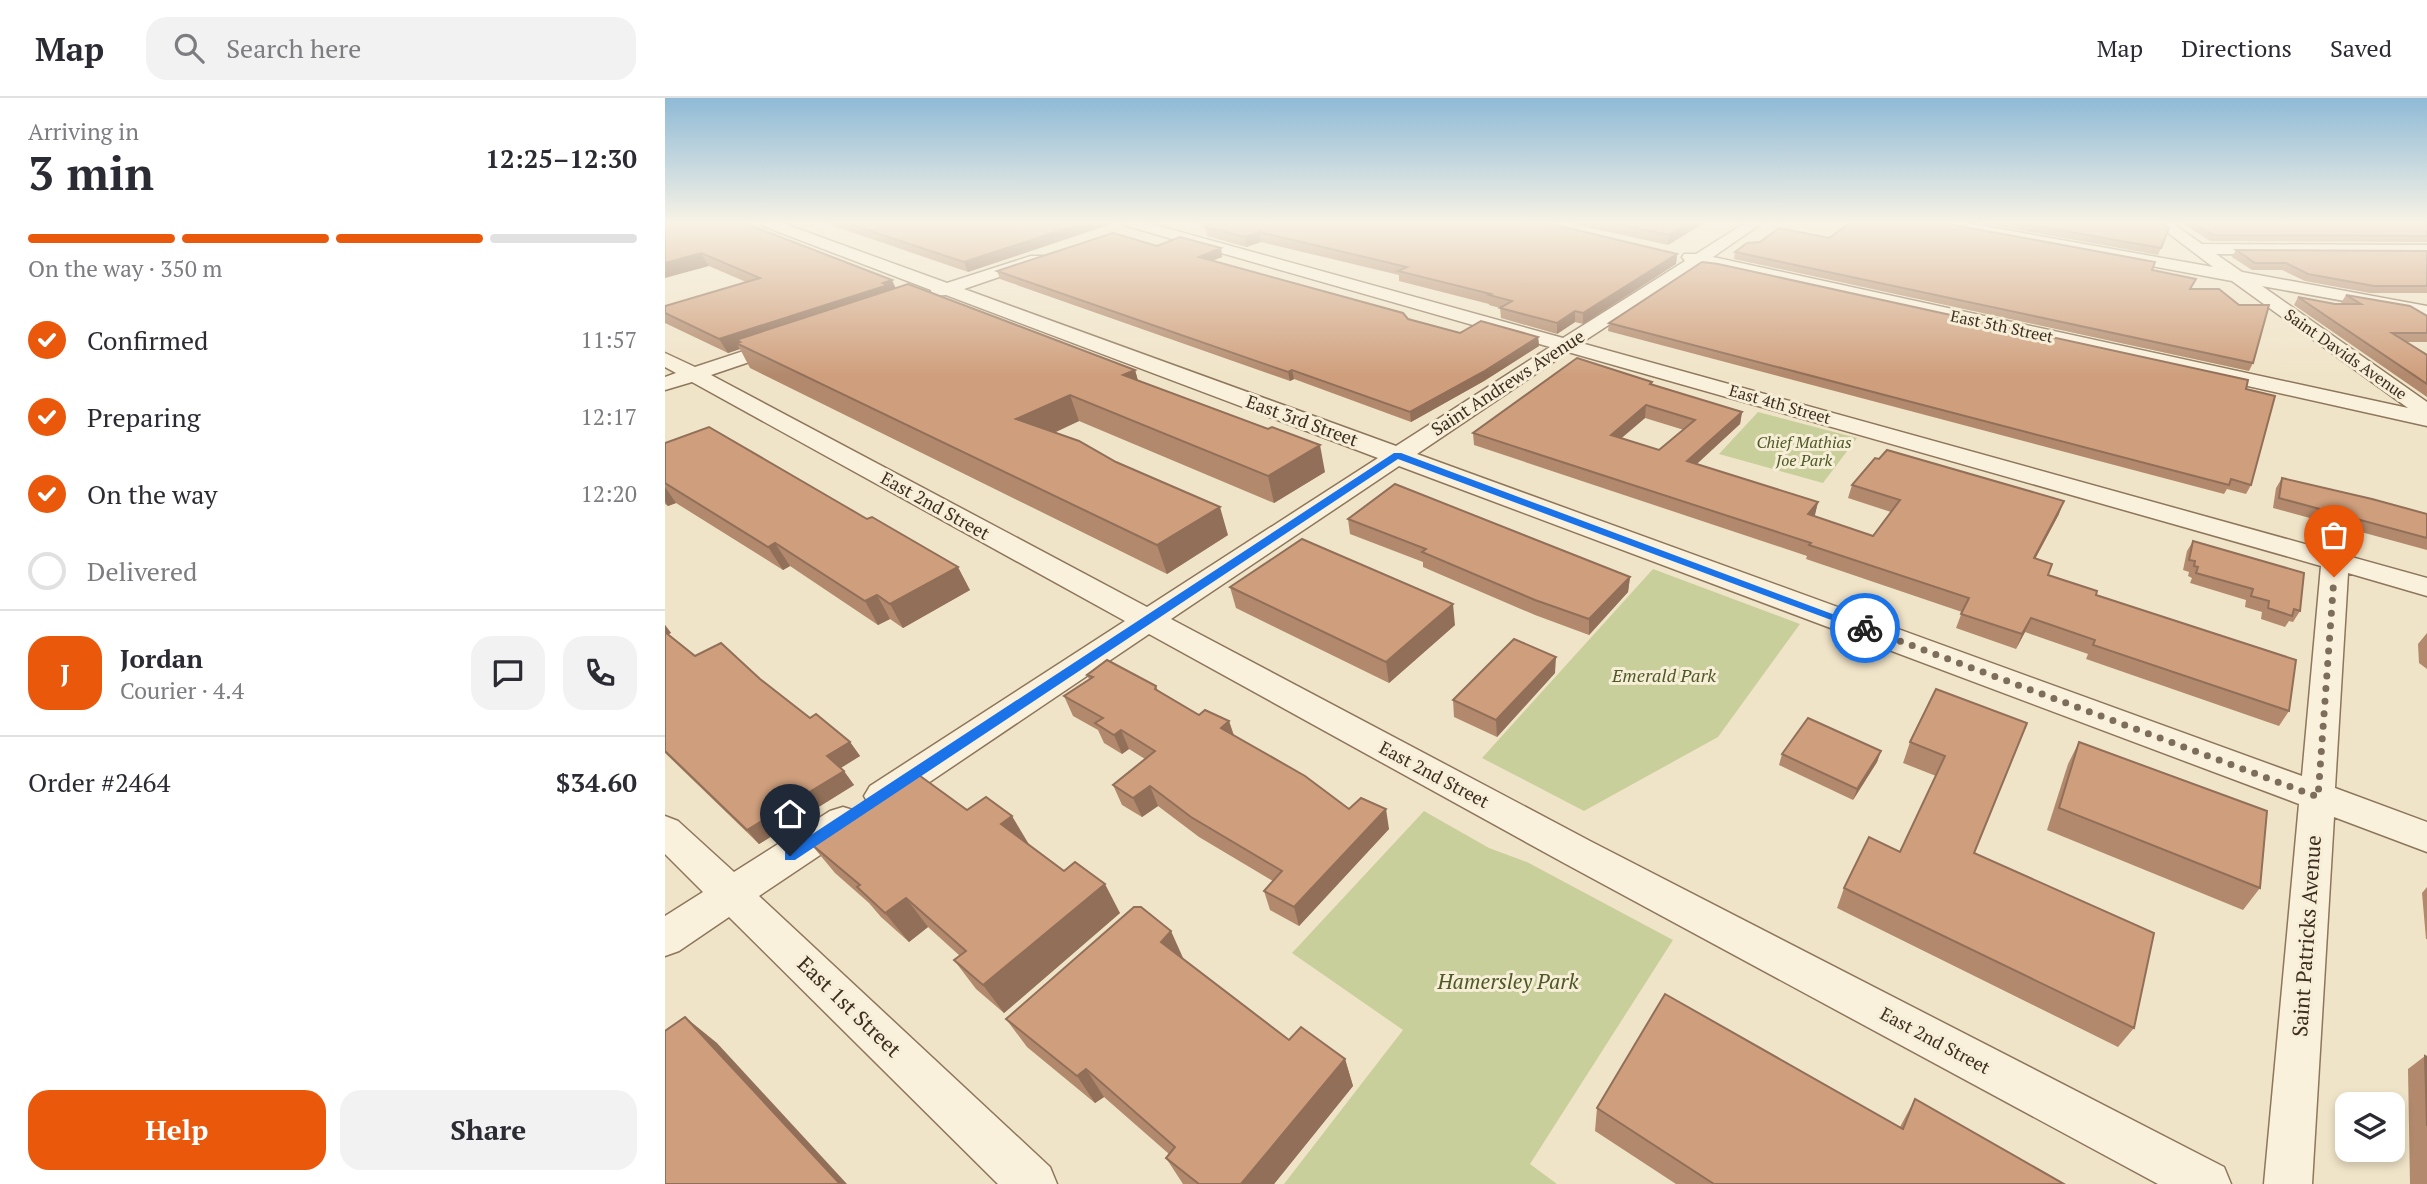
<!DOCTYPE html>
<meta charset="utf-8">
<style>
body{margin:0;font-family:"PT Serif",serif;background:#f2f2f3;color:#2b2b33;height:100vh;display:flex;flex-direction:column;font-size:26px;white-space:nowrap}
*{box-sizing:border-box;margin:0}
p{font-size:23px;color:#7c7c81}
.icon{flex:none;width:38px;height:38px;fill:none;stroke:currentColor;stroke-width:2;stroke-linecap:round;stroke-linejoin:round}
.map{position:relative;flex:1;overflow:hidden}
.drawer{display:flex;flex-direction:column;background:#fff;width:665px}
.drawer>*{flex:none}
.tools{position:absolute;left:1670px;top:994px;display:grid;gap:14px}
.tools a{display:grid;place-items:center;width:70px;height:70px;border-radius:14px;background:#fff;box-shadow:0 4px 10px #0003;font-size:35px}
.pin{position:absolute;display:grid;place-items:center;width:60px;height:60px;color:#fff;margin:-72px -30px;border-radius:50% 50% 50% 0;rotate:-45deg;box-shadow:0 0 7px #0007}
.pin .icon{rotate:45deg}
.courier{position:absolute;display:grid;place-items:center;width:70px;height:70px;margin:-35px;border:5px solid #1a73e8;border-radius:50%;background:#fff;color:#222;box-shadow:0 2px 9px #0007}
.overview em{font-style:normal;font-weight:800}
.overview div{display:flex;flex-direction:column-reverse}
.overview{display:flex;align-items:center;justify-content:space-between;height:119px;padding:0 28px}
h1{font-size:46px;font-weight:800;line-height:52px}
.bar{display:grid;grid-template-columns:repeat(4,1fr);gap:10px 7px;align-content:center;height:84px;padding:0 28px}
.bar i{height:9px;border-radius:5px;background:#e1e1e2}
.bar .active{background:#ea580c}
.bar p{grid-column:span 4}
.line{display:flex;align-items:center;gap:18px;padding:0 28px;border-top:2px solid #e1e1e2}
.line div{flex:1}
.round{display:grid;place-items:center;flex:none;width:74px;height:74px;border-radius:21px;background:#f2f2f3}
ol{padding:0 28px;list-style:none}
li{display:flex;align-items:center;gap:21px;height:77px}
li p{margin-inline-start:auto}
li .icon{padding:7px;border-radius:50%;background:#ea580c;color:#fff;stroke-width:4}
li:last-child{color:#7c7c81}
li i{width:38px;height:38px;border:4px solid #e1e1e2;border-radius:50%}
.button{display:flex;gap:14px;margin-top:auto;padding:14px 28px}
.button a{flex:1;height:80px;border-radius:21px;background:#ea580c;color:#fff;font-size:28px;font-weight:800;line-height:80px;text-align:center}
.button a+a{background:#f2f2f3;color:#2b2b33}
header{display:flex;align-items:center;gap:42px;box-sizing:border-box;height:98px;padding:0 35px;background:#fff;border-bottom:2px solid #e1e1e2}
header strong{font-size:33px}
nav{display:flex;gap:38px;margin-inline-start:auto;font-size:24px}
.search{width:490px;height:63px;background:#f2f2f3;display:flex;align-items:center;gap:18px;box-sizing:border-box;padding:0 24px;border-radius:21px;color:#7c7c81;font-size:26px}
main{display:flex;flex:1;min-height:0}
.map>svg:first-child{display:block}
</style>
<header>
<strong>Map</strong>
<div class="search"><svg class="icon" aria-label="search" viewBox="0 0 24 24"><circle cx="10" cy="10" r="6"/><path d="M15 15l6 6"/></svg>Search here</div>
<nav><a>Map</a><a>Directions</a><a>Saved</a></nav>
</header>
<main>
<section class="drawer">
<div class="overview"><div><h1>3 min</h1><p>Arriving in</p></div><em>12:25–12:30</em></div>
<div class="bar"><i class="active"></i><i class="active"></i><i class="active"></i><i></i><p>On the way · 350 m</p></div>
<ol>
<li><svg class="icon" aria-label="check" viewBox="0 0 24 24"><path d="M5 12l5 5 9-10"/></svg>Confirmed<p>11:57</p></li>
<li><svg class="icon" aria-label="check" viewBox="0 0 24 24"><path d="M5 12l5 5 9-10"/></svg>Preparing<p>12:17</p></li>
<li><svg class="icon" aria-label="check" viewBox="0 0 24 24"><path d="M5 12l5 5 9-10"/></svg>On the way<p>12:20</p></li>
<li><i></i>Delivered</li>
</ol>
<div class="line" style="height:126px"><b class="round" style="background:#ea580c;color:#fff">J</b><div><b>Jordan</b><p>Courier · 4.4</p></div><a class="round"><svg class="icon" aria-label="chat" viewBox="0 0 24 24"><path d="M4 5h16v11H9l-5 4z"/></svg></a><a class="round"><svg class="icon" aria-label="phone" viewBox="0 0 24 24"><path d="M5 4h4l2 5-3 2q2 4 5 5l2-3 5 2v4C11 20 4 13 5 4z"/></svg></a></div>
<div class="line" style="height:91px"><div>Order #2464</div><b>$34.60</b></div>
<div class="button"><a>Help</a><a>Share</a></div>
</section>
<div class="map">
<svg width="1762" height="1086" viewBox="0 0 1762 1086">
<rect width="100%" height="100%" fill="#f0e4c8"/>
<!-- green -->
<g fill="#c9cf9b">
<polygon points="1093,314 1192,340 1158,385 1054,356"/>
<polygon points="988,471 1135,526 1053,639 919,713 817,660"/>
<polygon points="759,713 824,750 862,764 1008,842 865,1066 892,1086 619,1086 738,932 627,855"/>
</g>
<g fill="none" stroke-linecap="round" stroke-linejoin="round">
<!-- minor casing -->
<g stroke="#8d765c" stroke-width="3">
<g id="minor">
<path d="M96,125H117L282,185L366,158H378L380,161L378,164L299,191L731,348L885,249L462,128L460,125H483L898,240L1020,163L1017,159L1019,156H1031L1080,125H1097L1048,159L1743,310L1567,183L1277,129L1270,125H1301L1548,169L1490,125H1507L1537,146L1762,147V157L1551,156L1577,174L1762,208V218L1597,188L1762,304V328L1037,166L916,245L1762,480V498L1683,475L1670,690L1762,724V754L1669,719L1647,1086H1599L1634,706L734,368L506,521L925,743L1559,1069L1566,1086H1493L899,765L484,536L229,708L217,712L205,708L199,698L205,688L460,523L27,284L0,292V279L11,275L0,269V255L30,269L109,243H123L126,247L123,251L46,277L482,509L713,360L281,197L267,198L266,192L98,128ZM903,254L1656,468L1637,678L752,356Z"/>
<polygon points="178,709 191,713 196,723 191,733 94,798 385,1069 392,1086 333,1086 64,819 14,853 0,858 0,818 38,794 0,756 0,718 13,723 69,774 165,713"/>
</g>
</g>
<!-- minor -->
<use href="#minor" fill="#faf1dc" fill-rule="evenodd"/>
</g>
<!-- wall -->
<g fill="#b2896c" fill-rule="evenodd">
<polygon points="0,125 231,190 470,272 473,283 660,374 609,405 414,323 389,335 563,437 502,476 85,270 75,251 63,255 0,225 0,208 81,184 44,168"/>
<polygon points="160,125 449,125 303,174"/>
<polygon points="530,125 882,125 1012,156 1011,166 918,226 910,224 892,236 836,220 835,210 824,207 824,206 734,183 734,177 596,144 581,149 542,138 540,129 541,128"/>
<polygon points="903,125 1039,125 1003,147"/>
<polygon points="1315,125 1497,125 1504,130 1493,157"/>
<polygon points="1517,125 1762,125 1762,144 1545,143"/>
<polygon points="1164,140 1487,172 1526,191 1588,265 1584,273 1069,161 1070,154"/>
<polygon points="492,148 556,150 557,159 547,163 743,221 795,235 873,239 874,248 819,283 746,324 629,281 625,283 335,181 332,173"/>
<polygon points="1571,152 1762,153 1762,195 1705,195 1640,183 1617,172 1587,172 1567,159"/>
<polygon points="1681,197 1762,218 1762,244 1741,244 1762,257 1762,299 1629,207 1633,199 1670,206 1677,206 1676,205"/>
<polygon points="944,225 1581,291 1586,387 1581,396 1562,391 1559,396 943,233"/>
<path d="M987,287L1077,314L1075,326L1031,366L1153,404L1149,419L1208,438L1226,414L1183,400L1187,387L1394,416L1370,461L1383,477L1431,497L1624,613L1614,628L1421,561L1423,556L1360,534L1351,551L1291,530L1297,514L1141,461L1142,458L809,347L808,335ZM980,320L1019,332L994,352L956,340Z"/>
<polygon points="0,345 305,492 238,530 225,521 213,527 125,468 118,472 11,405 3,408 0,406"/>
<polygon points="1617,380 1762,416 1762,452 1608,410 1611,390"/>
<polygon points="683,421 965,479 963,494 924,537 870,517 758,469 758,464 685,436"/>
<polygon points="1528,443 1635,513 1628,524 1624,523 1620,529 1596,521 1597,514 1580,509 1581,502 1525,485 1527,480 1523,478 1524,474 1518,472 1522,453"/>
<polygon points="565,489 790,527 724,585 571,510"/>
<polygon points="0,527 6,535 3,536 30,558 95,581 145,620 185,644 195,658 176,670 189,687 94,746 0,655"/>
<polygon points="1762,535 1762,571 1754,565 1753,546"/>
<polygon points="890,575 832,639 789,619 788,602"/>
<polygon points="422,577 491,588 493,593 534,617 564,623 569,637 684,711 724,731 634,828 605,812 599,793 608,783 534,739 493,708 477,719 457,707 448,687 480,661 464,651 457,656 439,645 433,632 408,618 399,598 424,581"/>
<polygon points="1271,591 1309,755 1469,930 1453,949 1172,810 1179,790 1235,754 1271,678 1238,665 1245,644"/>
<polygon points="1414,644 1595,790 1578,812 1382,732 1403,666"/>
<polygon points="1216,653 1212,664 1188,702 1114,667 1117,656"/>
<polygon points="302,712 364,747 455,815 339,915 311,891 289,862 295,858 263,829 244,844 216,819 204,805 170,775 145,745"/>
<polygon points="1762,789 1762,841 1761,841 1757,795"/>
<polygon points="519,862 624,942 680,961 688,988 609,1086 518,1086 501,1060 504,1056 439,999 430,1005 362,949 341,921"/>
<polygon points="1760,958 1762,959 1762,1086 1745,1086 1743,971"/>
<polygon points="1250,1001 1399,1086 1011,1086 930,1033 932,1010 1235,1029"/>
</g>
<!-- shaded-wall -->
<g fill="#916f58">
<polygon points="418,125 449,125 303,174 299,164"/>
<polygon points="1024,125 1039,125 1003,147 1004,137"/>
<polygon points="594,134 596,144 581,149 580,139"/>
<polygon points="556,150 557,159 535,167 534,159"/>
<polygon points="36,155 44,168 0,180 0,165"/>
<polygon points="1012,156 1011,166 918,226 918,215"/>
<polygon points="227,182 233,195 75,244 71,242 74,247 71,245 75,251 63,255 54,241"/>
<polygon points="910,213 910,224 892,236 892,225"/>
<polygon points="873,239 874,248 819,283 746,324 745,314"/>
<polygon points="470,272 477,297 458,277"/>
<polygon points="627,272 629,281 625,283 623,274"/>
<polygon points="405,297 414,323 362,347 351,321"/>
<polygon points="981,307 980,320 945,350 946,337"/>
<polygon points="1077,314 1075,326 1020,377 1022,363"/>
<polygon points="655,347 660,374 609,405 603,378"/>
<polygon points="0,389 11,405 3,408 0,403"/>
<polygon points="1399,403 1394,416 1363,474 1369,460"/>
<polygon points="1153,404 1150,417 1140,430 1143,416"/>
<polygon points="555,409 563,437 502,476 492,447"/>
<polygon points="110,445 125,468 118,472 103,449"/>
<polygon points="293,469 305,492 238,530 225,506"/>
<polygon points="965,479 963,494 924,537 924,521"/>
<polygon points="212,497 225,521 213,527 200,503"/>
<polygon points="788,506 790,527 724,585 721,564"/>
<polygon points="1366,520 1360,534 1351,551 1357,536"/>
<polygon points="0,527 6,535 0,538"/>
<polygon points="891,559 890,575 832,639 831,622"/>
<polygon points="564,623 570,643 556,630"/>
<polygon points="456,632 464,651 457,656 449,637"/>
<polygon points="185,644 195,658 172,672 162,658"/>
<polygon points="1216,653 1212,664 1188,702 1192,691"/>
<polygon points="179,673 189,687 94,746 82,732"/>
<polygon points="485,688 493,708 477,719 468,700"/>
<polygon points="721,711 724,731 634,828 629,809"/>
<polygon points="347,718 365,748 336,726"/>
<polygon points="440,786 455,815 339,915 318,887"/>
<polygon points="241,800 263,829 244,844 220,815"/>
<polygon points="506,833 519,862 496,844"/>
<polygon points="20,919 52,945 182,1086 175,1086"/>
<polygon points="680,961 688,988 609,1086 576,1086"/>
<polygon points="421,971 439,999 430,1005 412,978"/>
</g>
<!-- building -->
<g fill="#cf9f7d" stroke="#916f58" stroke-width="2" fill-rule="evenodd">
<polygon points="0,125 79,125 227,182 218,185 223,187 54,241 0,215 0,208 95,180 36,155 0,165"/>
<polygon points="181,125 418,125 299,164"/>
<polygon points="550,125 882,125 1012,156 918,215 910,213 892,225 835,210 847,203 824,197 826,196 733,173 742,169 594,134 580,139 540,129"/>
<polygon points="947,125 1024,125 1004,137"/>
<polygon points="1185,125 1278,125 1490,164 1487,172 1531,181 1525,191 1554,191 1574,207 1604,207 1588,265 1070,154 1082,145 1095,144 1114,130 1164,140"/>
<polygon points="1354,125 1497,125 1504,130 1496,150"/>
<polygon points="1529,125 1762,125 1762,138 1548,137"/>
<polygon points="448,135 492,148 515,139 556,150 534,159 738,215 743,221 795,235 816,223 873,239 818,274 745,314 627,272 623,274 332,173"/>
<polygon points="1571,152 1762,153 1762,188 1709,188 1643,176 1621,165 1590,165"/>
<polygon points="1037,164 1053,166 1583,282 1581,291 1610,298 1586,387 1566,381 1564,387 944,225"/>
<polygon points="243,186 470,272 458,277 603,331 607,329 655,347 603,378 405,297 351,321 414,343 451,364 555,409 492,447 71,245 75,244 71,242"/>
<polygon points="1681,197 1745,208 1762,218 1762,235 1727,235 1762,257 1762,286 1633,199 1670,206 1696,206"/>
<path d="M912,260L987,284L985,286L1077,314L1022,363L1153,404L1143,416L1208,438L1235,402L1187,387L1210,360L1214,361L1222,352L1399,403L1369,460L1387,466L1383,477L1432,493L1431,497L1631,562L1624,613L1428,547L1430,542L1366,520L1357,536L1296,516L1304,500L1144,447L1146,445L808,335ZM981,307L1030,322L994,352L946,337Z"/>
<polygon points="44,329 178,407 202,421 207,419 293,469 225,506 212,497 200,503 110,445 103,449 0,385 0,345"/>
<polygon points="1617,380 1707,401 1762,416 1762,440 1614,400"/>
<polygon points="730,386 965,479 924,521 870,502 757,454 761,451 683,421"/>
<polygon points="637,441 788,506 721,564 565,489"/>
<polygon points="1528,443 1639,475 1635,513 1629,511 1627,518 1603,510 1604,503 1586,498 1588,491 1531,475 1533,469 1529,468 1530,463 1524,462"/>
<polygon points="0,534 30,558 56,545 95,581 145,620 151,616 185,644 162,658 179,673 82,732 0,653"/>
<polygon points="849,541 891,559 831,622 788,602"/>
<polygon points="442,562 491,588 490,591 534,617 540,612 564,623 556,630 640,678 684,711 696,700 721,711 629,809 599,793 617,773 526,719 485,688 468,700 448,687 490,653 456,632 449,637 430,625 438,620 399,598 428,579 422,577"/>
<polygon points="1271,591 1362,625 1309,755 1489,835 1469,930 1179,790 1204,739 1235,754 1280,658 1245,644"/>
<polygon points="1143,620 1216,653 1192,691 1117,656"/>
<polygon points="1414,644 1602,713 1595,790 1394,710"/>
<polygon points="251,675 302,712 321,699 347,718 336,726 399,773 410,764 440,786 318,887 289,862 301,853 241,800 220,815 192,789 195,787 145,745"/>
<polygon points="469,809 476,809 506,833 496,844 624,942 636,929 680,961 576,1086 534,1086 501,1060 510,1049 421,971 412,978 341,921"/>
<polygon points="1000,896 1238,1031 1250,1001 1399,1086 1049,1086 932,1010"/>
<polygon points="20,919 175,1086 0,1086 0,933"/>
<polygon points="1760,958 1762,959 1762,1028"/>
</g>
<!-- sky -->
<linearGradient id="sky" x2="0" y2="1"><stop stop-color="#8fbad6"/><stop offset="0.45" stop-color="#f8f3e6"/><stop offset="1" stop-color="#f8f3e6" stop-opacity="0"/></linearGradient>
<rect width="1762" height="277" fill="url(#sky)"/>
<!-- route -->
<polygon fill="#1a73e8" points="729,355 736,355 1205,530 1196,533 733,361 130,762 120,762 120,754"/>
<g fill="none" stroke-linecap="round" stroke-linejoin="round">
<!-- done -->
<polyline stroke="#7c6e5b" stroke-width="7" stroke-dasharray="0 12.6" points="1200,530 1653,699 1669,479"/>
</g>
<g text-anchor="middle" stroke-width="6" stroke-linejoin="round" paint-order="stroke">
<!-- far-street labels -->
<g font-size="16" fill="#3d2e20" stroke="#f7eed8">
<text transform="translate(1337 228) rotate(12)" y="6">East 5th Street</text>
<text transform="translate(1681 256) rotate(35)" y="6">Saint Davids Avenue</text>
<text transform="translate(1115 306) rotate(16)" y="6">East 4th Street</text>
</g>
<!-- far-park labels -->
<g font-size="16" font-style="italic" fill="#4d5a26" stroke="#f7eed8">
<text x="1139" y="350">Chief Mathias<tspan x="1139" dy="18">Joe Park</tspan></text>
</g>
<!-- street labels -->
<g font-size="18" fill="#3d2e20" stroke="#f7eed8">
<text transform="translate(843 285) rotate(-33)" y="6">Saint Andrews Avenue</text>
<text transform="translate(637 323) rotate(20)" y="6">East 3rd Street</text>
<text transform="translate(270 408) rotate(29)" y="6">East 2nd Street</text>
<text transform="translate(769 677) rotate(28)" y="6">East 2nd Street</text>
<text transform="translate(1270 943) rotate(28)" y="6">East 2nd Street</text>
</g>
<!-- park labels -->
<g font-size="18" font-style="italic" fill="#4d5a26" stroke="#f7eed8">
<text x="999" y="584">Emerald Park</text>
</g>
<!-- near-street labels -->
<g font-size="21" fill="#3d2e20" stroke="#f7eed8">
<text transform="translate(1642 838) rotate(-86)" y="7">Saint Patricks Avenue</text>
<text transform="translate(184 909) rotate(44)" y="7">East 1st Street</text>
</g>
<!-- near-park labels -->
<g font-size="21" font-style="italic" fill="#4d5a26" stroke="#f7eed8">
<text x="843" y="891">Hamersley Park</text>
</g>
</g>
</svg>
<div class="tools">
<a><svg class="icon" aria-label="layers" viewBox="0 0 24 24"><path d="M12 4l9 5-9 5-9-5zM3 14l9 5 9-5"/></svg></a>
</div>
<div class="pin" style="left:1669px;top:479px;background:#ea580c"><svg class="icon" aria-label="bag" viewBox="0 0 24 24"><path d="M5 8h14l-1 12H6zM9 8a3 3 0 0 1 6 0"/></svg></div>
<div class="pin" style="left:125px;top:758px;background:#1f2937"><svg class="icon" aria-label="home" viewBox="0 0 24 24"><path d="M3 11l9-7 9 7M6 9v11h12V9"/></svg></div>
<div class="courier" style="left:1200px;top:530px"><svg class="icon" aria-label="bike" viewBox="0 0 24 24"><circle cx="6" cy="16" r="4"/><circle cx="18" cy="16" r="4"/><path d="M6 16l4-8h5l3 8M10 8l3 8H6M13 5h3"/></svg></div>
</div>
</main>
